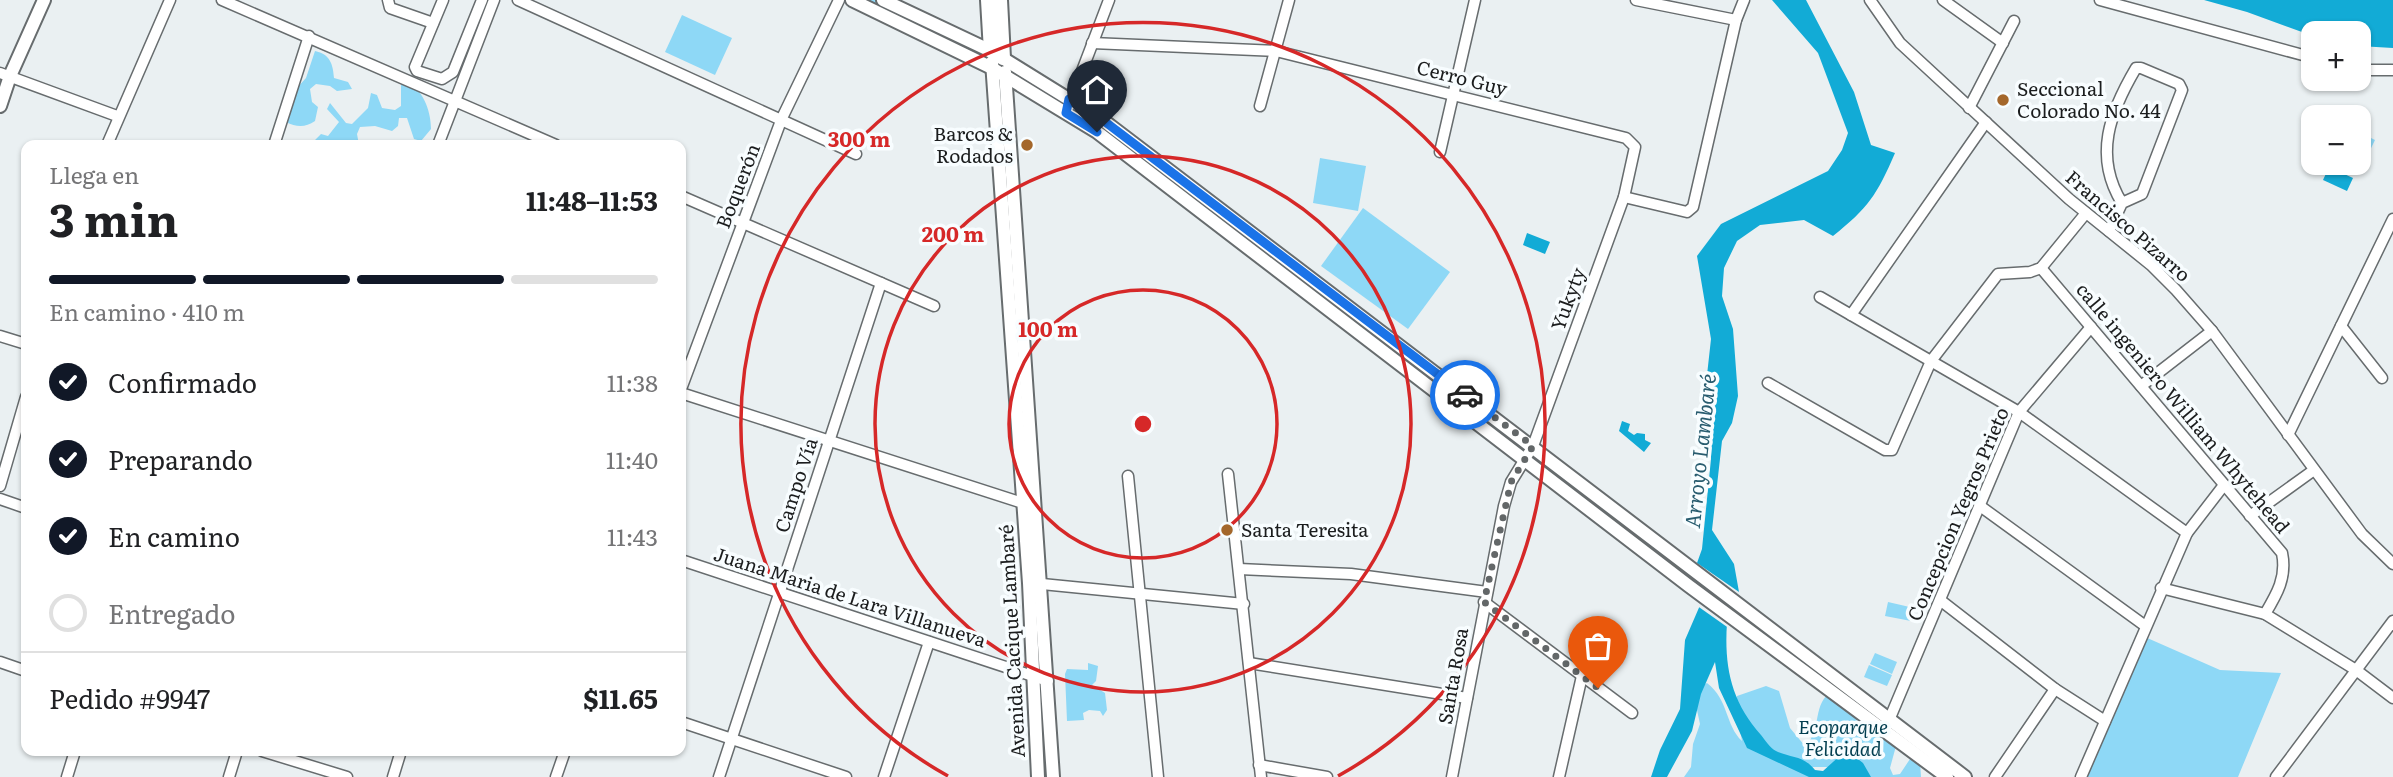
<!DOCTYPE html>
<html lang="es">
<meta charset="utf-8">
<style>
body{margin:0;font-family:Literata,serif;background:#f2f2f2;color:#202124;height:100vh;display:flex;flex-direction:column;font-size:26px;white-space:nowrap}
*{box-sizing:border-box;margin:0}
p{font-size:23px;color:#757577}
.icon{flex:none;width:38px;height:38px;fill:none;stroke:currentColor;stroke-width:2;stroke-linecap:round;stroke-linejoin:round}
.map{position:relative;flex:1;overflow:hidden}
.drawer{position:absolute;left:21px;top:140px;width:665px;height:616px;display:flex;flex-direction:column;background:#fff;border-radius:14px;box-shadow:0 2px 5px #0004}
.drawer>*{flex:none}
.buttons{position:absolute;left:2301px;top:21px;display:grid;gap:14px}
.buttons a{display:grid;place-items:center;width:70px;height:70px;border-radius:14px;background:#fff;box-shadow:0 2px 5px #0004;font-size:35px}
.pin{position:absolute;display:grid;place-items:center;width:60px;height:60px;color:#fff;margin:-72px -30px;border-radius:50% 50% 50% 0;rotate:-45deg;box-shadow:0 0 7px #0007}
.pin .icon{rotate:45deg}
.courier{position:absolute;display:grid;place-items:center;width:70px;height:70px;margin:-35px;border:5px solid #1a73e8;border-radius:50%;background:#fff;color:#222;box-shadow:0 2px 9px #0007}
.summary em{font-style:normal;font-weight:700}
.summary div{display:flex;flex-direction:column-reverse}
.summary{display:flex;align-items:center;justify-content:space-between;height:119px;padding:0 28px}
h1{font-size:46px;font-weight:700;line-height:52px}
.bar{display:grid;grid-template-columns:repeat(4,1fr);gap:10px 7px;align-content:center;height:84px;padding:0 28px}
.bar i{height:9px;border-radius:5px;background:#e0e0e0}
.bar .active{background:#111827}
.bar p{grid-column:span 4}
.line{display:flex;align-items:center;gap:18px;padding:0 28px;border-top:2px solid #e0e0e0}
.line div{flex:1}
ol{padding:0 28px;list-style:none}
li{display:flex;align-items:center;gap:21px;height:77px}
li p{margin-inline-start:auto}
li .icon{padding:7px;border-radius:50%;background:#111827;color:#fff;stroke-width:4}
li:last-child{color:#757577}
li i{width:38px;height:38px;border:4px solid #e0e0e0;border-radius:50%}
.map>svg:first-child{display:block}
</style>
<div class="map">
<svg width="2393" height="777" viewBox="0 0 2393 777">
<rect width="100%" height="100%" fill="#eaf0f2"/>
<!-- green -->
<g fill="#8ed8f6">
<polygon points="866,0 875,0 983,56 982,57"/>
<polygon points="682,15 732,38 715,75 665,52"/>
<path d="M315,51C330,54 333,64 334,78L348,82L352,89L337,91L330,86L316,84L310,89L312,102L318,107L315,121C305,128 296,127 286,122L296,89L306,78Z"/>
<path d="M405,79C422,89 431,109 431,129L421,141L414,139L407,118H399L398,126L392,131L375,126L360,127L357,134L359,145H310L321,134L328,136L339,122L327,109L330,103L346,123L352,124L368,108L371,93L377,95L382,108L395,110L401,106V85Z"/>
<polygon points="1080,110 1518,446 1518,448 1079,112"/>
<polygon points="2359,132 2375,140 2360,171 2344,164 2359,163"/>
<polygon points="1320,158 1366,166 1358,211 1313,203"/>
<polygon points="1363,208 1450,272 1408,329 1321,266"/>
<polygon points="1536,462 1538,462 1876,715 1874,717"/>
<polygon points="1888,602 1914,608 1911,621 1885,616"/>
<polygon points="2145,637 2220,670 2281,673 2238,777 2084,777"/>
<polygon points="1875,653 1897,662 1892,674 1870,664"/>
<polygon points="1088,663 1098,666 1096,681 1092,685 1105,693 1107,710 1103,716 1100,711 1089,710 1083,713 1084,720 1067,721 1065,674 1067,669 1088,670"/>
<polygon points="1869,665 1892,675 1887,686 1864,677"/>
<path d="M1707,683C1729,700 1725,725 1742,741L1735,704L1737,696L1766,686L1779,691L1790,728L1805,746C1822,731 1812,708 1829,693L1896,746L1890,768L1893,775L1900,774L1912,756L1920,762L1921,777H1834L1831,767H1812L1813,777H1684L1691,767L1693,744L1700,724L1695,701L1699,687Z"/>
</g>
<!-- water -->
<g fill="#12abd6">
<path d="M1772,0H1806L1854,92L1871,145L1895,153C1877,195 1868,208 1833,236L1804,220L1760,225L1737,241L1724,268L1722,296L1733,329L1738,396L1732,423L1722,441L1712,530L1734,564L1739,592L1697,563L1702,549L1711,459L1707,375L1711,339L1697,256L1721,224L1828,171L1842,150L1848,133L1818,53Z"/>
<polygon points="2204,0 2393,0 2393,48 2359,46 2359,33 2314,33 2313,36 2247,12"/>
<polygon points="2329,167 2353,178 2347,191 2323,180"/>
<polygon points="1527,233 1550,242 1545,254 1523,245"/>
<polygon points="1622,421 1630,424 1628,431 1634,435 1637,433 1645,434 1645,440 1651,443 1644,452 1619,431"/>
<path d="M1701,603L1727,623C1724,666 1731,702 1761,735C1765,740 1770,748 1776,751C1791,758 1803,755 1815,770L1823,771L1843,753L1849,752L1863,763L1871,777H1809L1747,748L1719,688L1715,662L1701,694L1692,731L1667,777H1651L1660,750L1680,709L1685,640Z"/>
</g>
<!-- pier -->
<polygon fill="#eaf0f2" points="1699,601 1731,623 1730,629 1696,605"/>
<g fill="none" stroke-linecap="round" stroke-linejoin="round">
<!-- minor casing -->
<g stroke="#676c6e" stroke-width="13">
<g id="minor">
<polyline points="222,0 556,145"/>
<polyline points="388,0 390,8 433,23"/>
<polyline points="443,0 415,67 417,71 442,79 453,72 482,0"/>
<polyline points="518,0 856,154"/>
<polyline points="1636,0 1736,20"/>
<polyline points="1870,0 1900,43 2069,199 2151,265 2176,290 2212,331 2362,534 2393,564"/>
<polyline points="1943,0 2003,43"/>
<polyline points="2100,0 2314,58"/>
<polyline points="1092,43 1276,51 1626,138 1635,147 1624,197 1533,446 1511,482 1504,506 1452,777"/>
<polyline points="2359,70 2393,70"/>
<polyline points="0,73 117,116"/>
<polyline points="1260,106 1289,0"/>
<polyline points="1969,108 2014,21"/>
<polyline points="1066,113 1109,0"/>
<polyline points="107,145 170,0"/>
<polyline points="274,145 309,36"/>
<polyline points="438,145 494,0"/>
<polyline points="1440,152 1475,0"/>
<polyline points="681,196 934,306"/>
<polyline points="1624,197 1687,212 1693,207 1736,20 1744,0"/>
<path d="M2109,231L2122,203C2093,156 2110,112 2136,68H2141L2179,84L2182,90L2142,194L2122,203"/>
<path d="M2041,268L2282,553C2287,577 2277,594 2265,614"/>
<polyline points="1820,297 2019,412 2187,533"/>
<polyline points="1851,315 1986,122"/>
<polyline points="2341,326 2382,378"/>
<polyline points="0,336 26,344"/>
<polyline points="1768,383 1885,450 1892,450 1931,361 1998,274 2030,272 2041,268 2086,213"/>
<polyline points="2141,386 2212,331"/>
<polyline points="681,389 782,118 839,0"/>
<polyline points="681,393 1029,505"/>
<polyline points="2288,435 2393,219"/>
<polyline points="1228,474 1261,777"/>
<polyline points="1128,476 1158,777"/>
<polyline points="0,486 26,397"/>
<polyline points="0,499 26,508"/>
<polyline points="1980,506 2144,625"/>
<polyline points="2250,516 2314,470"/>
<polyline points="681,560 1048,681"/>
<polyline points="1239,569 1351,574 1487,592"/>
<polyline points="1042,584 1244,604"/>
<polyline points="2161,588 2265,614 2356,670 2393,698"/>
<polyline points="1940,600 2055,689 2105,721"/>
<polyline points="1484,602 1632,713"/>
<polyline points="0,662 26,671"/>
<polyline points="1249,663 1467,698"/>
<polyline points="681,722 846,777"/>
<polyline points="1887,725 2019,412 2091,327"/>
<polyline points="262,751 347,777"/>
<polyline points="1259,765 1327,777"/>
<polyline points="67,777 75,751"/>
<polyline points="229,777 237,751"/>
<polyline points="393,777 401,751"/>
<polyline points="556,777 565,751"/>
<polyline points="719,777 881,283"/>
<polyline points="884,777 929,642"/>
<polyline points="1559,777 1582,676"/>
<polyline points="1995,777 2055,689"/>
<polyline points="2081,777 2187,533 2224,485"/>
<polyline points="2276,777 2393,621"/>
</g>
</g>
<!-- major casing -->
<g stroke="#676c6e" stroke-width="16">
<g id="major">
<polyline points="852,0 992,68 1097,132 1689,586 1947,777"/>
<polyline points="883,0 991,51 1104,121 1965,777"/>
<polyline points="992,62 1029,583 1038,777"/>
<polyline points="1005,72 1053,777"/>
<polyline points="0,106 10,76 44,0"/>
</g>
</g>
<!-- highway casing -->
<g stroke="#676c6e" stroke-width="18">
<g id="highway">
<polyline points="988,0 991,51"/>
<polyline points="1000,0 1003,58"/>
</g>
</g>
<!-- minor -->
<use href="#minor" stroke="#fff" stroke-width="10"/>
<!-- major -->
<use href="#major" stroke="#fff" stroke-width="12"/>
<!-- highway -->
<use href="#highway" stroke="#fff" stroke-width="14"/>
</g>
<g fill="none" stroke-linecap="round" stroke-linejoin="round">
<!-- done -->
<polyline stroke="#636768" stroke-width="7" stroke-dasharray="0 12.6" points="1465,395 1533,446 1511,482 1484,602 1598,688"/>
<!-- route -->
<polyline stroke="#1a73e8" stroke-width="9" points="1097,132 1066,113 1069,99 1104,121 1465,395"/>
</g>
<!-- distance rings -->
<g fill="none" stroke="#d62828" stroke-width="3.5">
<circle cx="1143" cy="424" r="134"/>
<circle cx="1143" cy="424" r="268"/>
<path d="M948 776A402 402 0 1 1 1338 776"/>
</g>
<!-- markers -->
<g fill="#a4672b" stroke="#f8fdff" stroke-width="2.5">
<circle cx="2003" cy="100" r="7"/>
<circle cx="1027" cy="145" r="7"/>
<circle cx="1227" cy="530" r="7"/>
</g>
<g text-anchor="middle" stroke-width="7" stroke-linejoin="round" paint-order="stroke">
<!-- street labels -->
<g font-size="19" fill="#1b1d1e" stroke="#f8fdff">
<text transform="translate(1462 78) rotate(14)" y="7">Cerro Guy</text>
<text transform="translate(738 186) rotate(-69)" y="7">Boquerón</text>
<text transform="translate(2128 226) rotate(41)" y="7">Francisco Pizarro</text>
<text transform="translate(1568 299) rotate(-70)" y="7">Yukyty</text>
<text transform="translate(2183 408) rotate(50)" y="7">calle ingeniero William Whytehead</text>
<text transform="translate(796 485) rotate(-72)" y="7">Campo Vía</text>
<text transform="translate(1958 514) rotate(-67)" y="7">Concepcion Yegros Prieto</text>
<text transform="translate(850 597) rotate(18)" y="7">Juana Maria de Lara Villanueva</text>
<text transform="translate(1012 641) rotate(-93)" y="7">Avenida Cacique Lambaré</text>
<text transform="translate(1453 676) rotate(-80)" y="7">Santa Rosa</text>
</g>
<!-- poi labels -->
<g font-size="19" fill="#1b1d1e" stroke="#f8fdff" text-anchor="start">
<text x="2017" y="96">Seccional<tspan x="2017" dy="22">Colorado No. 44</tspan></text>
<text x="1013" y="141" text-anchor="end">Barcos &amp;<tspan x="1013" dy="22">Rodados</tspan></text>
<text x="1241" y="537">Santa Teresita</text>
</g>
<!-- park labels -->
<g font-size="19" font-style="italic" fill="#013d4f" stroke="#f8fdff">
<text x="1843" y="734">Ecoparque<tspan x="1843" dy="22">Felicidad</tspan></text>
</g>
<!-- water labels -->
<g font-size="21" font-style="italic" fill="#285c6f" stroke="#f8fdff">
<text transform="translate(1701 451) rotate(-84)" y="7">Arroyo Lambaré</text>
</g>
</g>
<circle cx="1143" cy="424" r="10" fill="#d62828" stroke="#f8fdff" stroke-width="3.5"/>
<g font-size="21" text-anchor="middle" font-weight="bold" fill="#d62828" stroke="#f8fdff" stroke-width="7" stroke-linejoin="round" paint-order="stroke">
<text x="859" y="147">300 m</text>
<text x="953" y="242">200 m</text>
<text x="1048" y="337">100 m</text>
</g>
</svg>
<div class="buttons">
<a>+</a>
<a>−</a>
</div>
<div class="pin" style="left:1598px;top:688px;background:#ea580c"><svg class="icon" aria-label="bag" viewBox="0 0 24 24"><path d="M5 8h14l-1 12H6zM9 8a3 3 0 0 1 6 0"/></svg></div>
<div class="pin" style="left:1097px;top:132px;background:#1f2937"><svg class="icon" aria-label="home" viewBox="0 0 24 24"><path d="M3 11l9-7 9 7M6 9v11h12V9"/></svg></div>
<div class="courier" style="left:1465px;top:395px"><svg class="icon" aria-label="car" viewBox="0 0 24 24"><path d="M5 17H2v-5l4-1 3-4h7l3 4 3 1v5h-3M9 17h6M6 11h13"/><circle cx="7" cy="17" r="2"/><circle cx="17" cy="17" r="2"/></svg></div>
<section class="drawer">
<div class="summary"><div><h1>3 min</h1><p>Llega en</p></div><em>11:48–11:53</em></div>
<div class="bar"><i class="active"></i><i class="active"></i><i class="active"></i><i></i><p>En camino · 410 m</p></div>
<ol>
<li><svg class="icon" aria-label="check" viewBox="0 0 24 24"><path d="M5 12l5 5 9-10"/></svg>Confirmado<p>11:38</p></li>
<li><svg class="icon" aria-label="check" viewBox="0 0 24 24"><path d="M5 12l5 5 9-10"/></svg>Preparando<p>11:40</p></li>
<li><svg class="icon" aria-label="check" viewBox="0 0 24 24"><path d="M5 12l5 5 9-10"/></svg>En camino<p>11:43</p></li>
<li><i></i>Entregado</li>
</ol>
<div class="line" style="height:91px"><div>Pedido #9947</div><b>$11.65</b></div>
</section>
</div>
